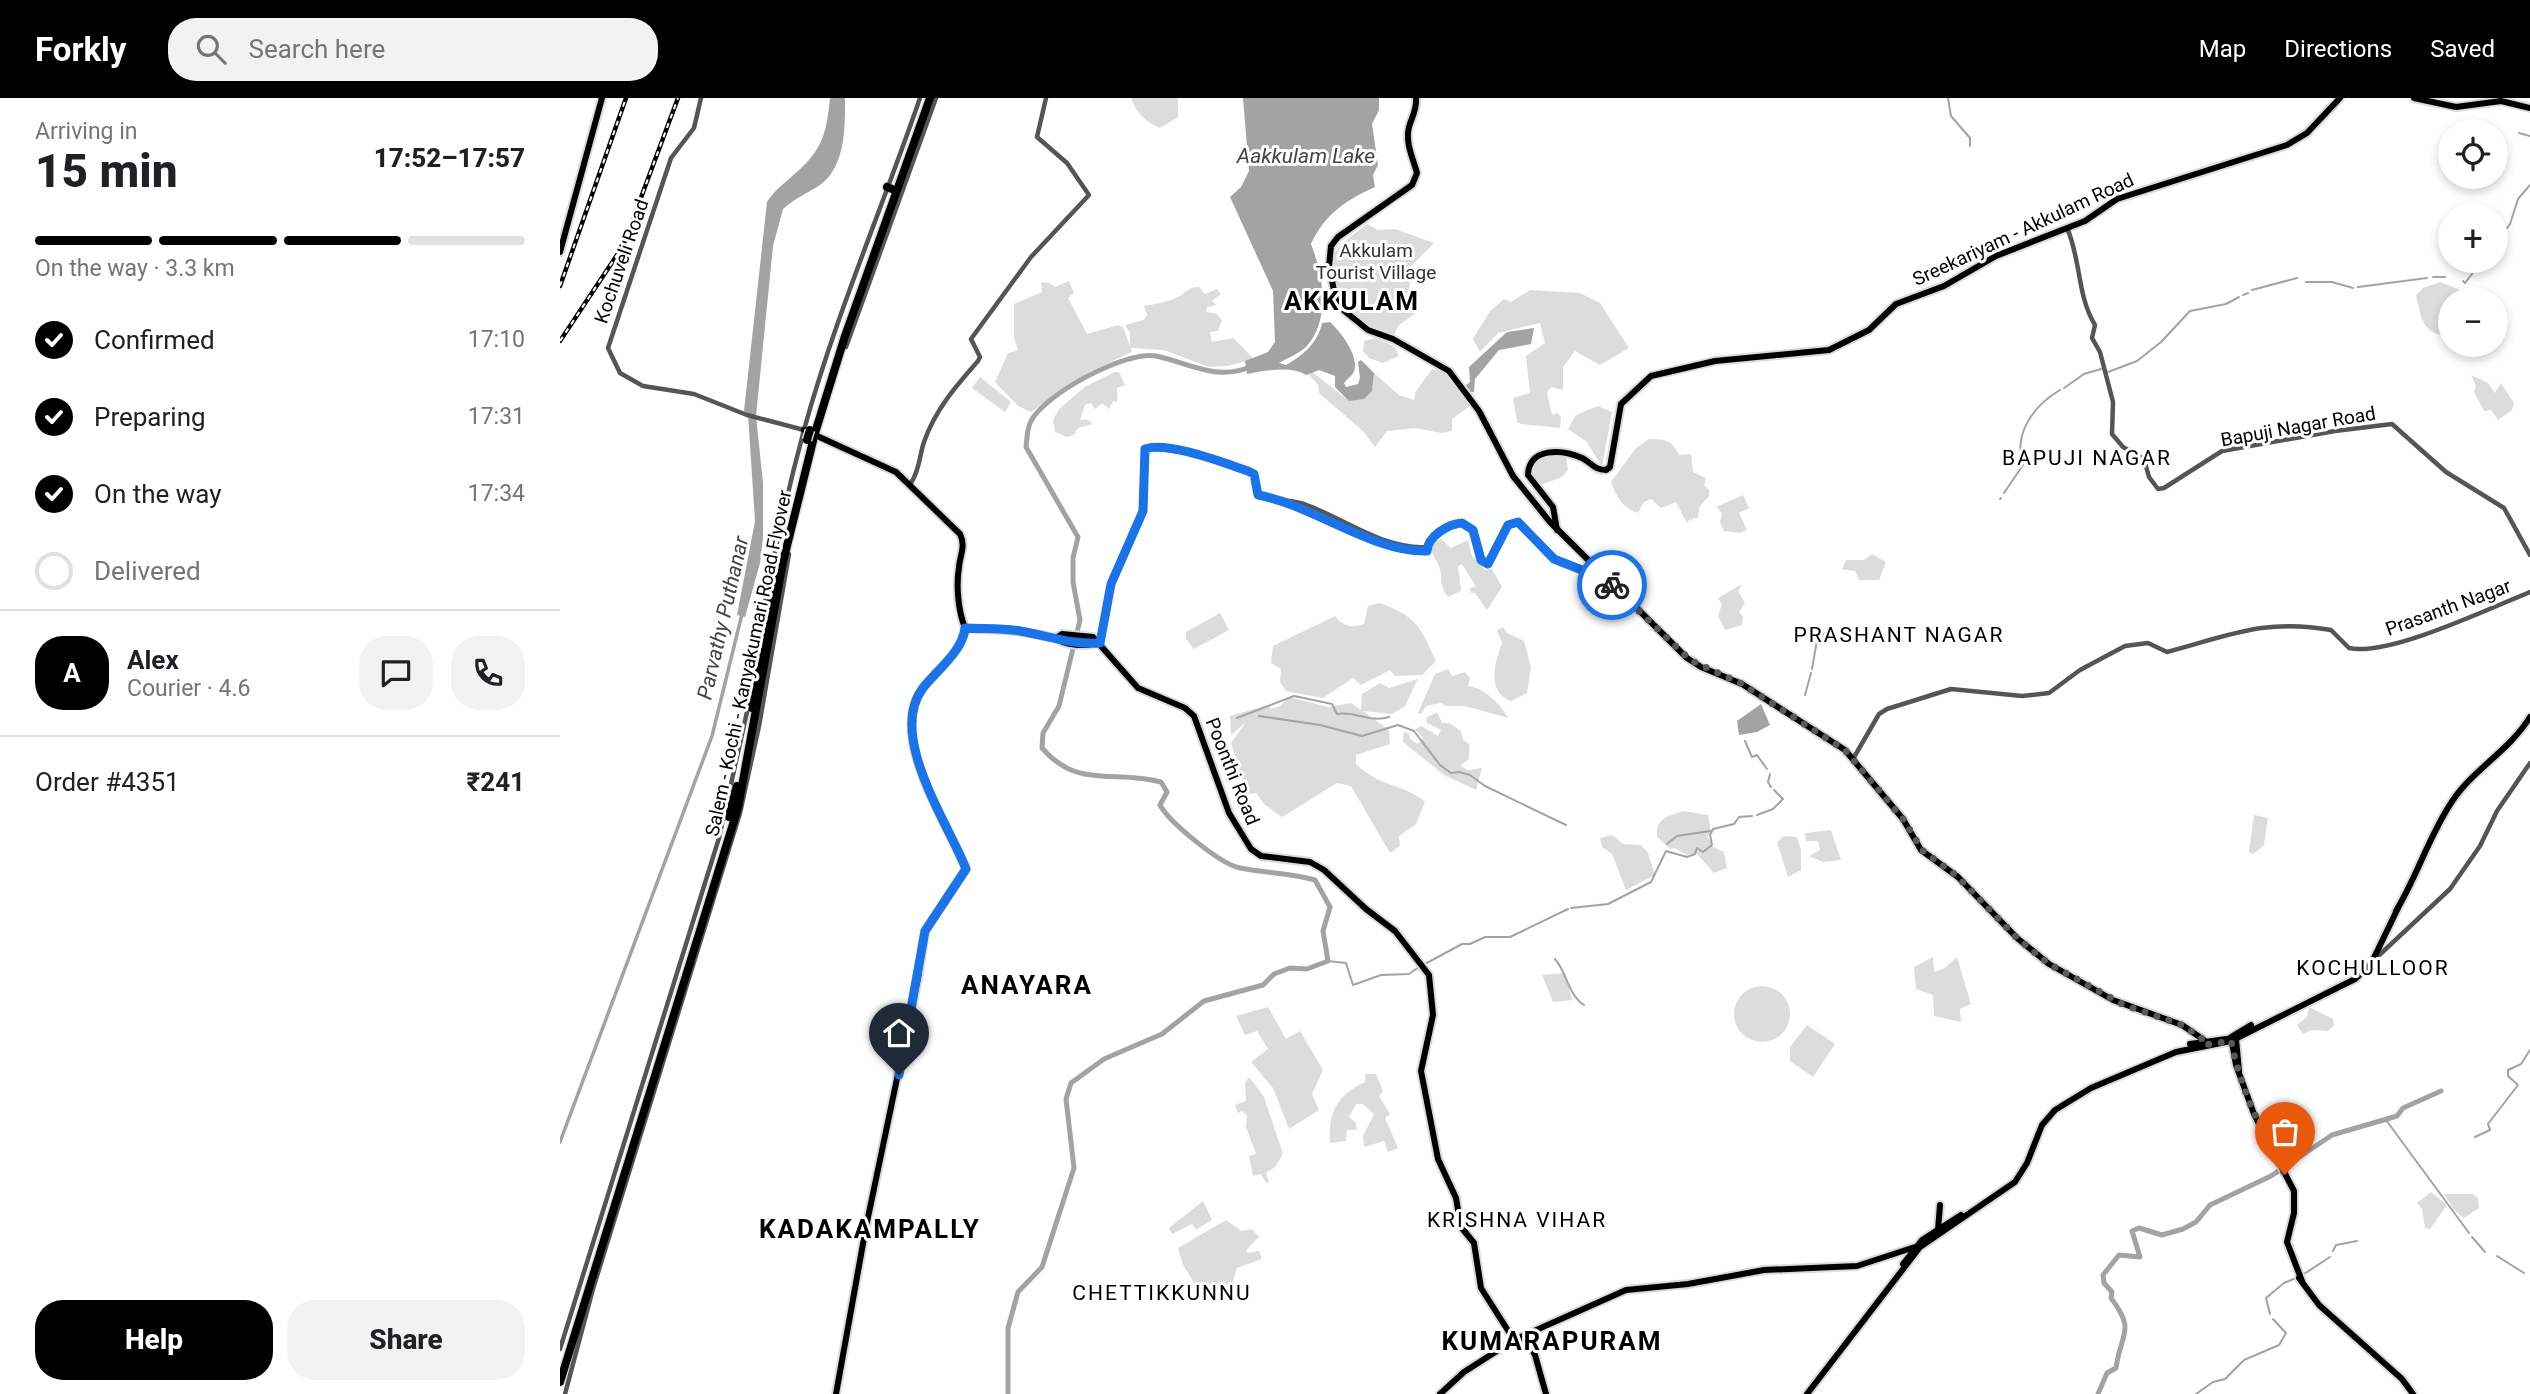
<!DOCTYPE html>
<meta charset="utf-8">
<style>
body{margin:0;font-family:Roboto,sans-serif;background:#f2f2f2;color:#202124;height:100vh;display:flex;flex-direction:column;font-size:26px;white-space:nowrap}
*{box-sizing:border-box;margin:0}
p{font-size:23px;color:#757577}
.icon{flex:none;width:38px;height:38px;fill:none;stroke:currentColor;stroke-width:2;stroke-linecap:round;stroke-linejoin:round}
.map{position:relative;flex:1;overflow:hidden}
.sheet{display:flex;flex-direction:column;background:#fff;width:560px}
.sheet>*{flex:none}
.buttons{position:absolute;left:1878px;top:21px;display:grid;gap:14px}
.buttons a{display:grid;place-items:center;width:70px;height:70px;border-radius:50%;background:#fff;box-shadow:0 4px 10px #0003;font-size:35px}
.pin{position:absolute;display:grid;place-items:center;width:60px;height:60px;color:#fff;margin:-72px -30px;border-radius:50% 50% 50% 0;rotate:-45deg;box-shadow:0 0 7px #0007}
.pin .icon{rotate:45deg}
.courier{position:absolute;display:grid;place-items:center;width:70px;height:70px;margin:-35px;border:5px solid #1a73e8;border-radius:50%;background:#fff;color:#222;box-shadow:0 2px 9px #0007}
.summary em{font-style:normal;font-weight:800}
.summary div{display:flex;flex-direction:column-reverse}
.summary{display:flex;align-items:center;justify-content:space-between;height:119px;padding:0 35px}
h1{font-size:46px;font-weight:800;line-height:52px}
.bar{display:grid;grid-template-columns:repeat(4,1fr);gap:10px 7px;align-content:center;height:84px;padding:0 35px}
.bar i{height:9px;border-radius:5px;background:#e0e0e0}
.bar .current{background:#000}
.bar p{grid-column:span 4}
.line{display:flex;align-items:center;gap:18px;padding:0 35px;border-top:2px solid #e0e0e0}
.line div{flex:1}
.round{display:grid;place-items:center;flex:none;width:74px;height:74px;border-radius:28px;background:#f2f2f2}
ol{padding:0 35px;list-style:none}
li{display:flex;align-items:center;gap:21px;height:77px}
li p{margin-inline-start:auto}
li .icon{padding:7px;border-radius:50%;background:#000;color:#fff;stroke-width:4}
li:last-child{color:#757577}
li i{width:38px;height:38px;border:4px solid #e0e0e0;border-radius:50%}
.primary-button{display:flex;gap:14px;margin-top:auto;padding:14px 35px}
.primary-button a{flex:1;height:80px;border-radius:28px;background:#000;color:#fff;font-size:28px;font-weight:800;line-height:80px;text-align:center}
.primary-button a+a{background:#f2f2f2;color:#202124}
header{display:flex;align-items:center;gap:42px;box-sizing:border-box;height:98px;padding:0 35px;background:#000;color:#fff}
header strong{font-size:33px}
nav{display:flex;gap:38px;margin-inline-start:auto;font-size:24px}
.search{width:490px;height:63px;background:#f2f2f2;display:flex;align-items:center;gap:18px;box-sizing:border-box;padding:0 24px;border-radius:28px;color:#757577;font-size:26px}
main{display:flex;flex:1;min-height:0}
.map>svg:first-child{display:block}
</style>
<header>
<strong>Forkly</strong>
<div class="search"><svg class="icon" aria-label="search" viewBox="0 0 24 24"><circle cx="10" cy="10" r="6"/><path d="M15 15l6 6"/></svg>Search here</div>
<nav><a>Map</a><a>Directions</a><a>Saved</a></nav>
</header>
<main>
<section class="sheet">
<div class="summary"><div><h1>15 min</h1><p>Arriving in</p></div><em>17:52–17:57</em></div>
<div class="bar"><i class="current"></i><i class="current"></i><i class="current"></i><i></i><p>On the way · 3.3 km</p></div>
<ol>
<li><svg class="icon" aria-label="check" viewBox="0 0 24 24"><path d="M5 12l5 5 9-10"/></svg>Confirmed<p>17:10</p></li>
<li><svg class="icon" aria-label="check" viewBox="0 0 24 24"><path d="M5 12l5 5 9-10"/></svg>Preparing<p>17:31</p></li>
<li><svg class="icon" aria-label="check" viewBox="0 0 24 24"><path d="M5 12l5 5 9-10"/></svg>On the way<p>17:34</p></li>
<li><i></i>Delivered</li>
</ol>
<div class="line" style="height:126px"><b class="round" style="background:#000;color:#fff">A</b><div><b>Alex</b><p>Courier · 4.6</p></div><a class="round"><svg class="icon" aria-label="chat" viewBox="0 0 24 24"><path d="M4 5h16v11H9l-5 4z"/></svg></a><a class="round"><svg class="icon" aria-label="phone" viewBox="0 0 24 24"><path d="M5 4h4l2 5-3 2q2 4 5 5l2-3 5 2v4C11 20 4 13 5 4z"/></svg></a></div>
<div class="line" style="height:91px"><div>Order #4351</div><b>₹241</b></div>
<div class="primary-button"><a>Help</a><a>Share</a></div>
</section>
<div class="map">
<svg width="1970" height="1296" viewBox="0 0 1970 1296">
<rect width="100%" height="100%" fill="#fff"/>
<!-- green -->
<g fill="#dcdcdc">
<path d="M571,0H618V19L600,30C586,24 576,15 571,0Z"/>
<path d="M807,126L818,132L835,131L874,145L851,168L849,193L857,214L838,228L834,237L809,227L778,200C770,150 769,156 807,126Z"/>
<path d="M509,183L514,195L508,200L527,236L558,227L563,229L570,248V235L565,227L584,222L587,217L584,208C595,206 608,204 618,199C627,194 628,189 639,189L645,196L657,191L661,196L652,203L656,207L647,209L646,214L657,216L662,222L658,233L650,234L652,244L673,240L694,261L668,268L649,269L604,252L571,250L572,254L531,273L471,314L458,308L435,284L448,255L458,252L454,240V206L482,194L481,184L490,185L495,189Z"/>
<path d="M1880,184L1901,192L1907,201H1890V239C1862,235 1862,223 1856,197L1863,190Z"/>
<polygon points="970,192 1020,195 1040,205 1069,250 1040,267 1015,253 1003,269 1003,292 991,289 987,295 992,317 997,315 1001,319 1000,330 961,326 957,324 953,300 970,295 966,258 985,245 980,225 938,235 920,254 913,241 930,213 944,201 951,204"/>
<polygon points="815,240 834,248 839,258 823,265 809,260 803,253 804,243"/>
<polygon points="872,271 885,274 911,307 892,321 892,333 881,335 855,330 827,333 815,349 803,333 759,295 758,287 748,275 751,273 789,303 812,293 814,275 839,297 854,302 856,293"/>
<polygon points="555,274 559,274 565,287 557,290 557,304 553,303 549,311 542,305 535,311 531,305 525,307 520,322 526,321 533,326 518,330 515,336 507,339 495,334 493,322 499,311 526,288"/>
<polygon points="1911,277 1928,285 1935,295 1941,285 1954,305 1952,312 1938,322 1931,312 1924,313 1914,294 1916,288"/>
<polygon points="420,279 451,304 445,314 412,290"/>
<polygon points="1038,308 1052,314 1042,369 1027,344 1008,331 1016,317"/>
<path d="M1089,341C1105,341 1112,342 1119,357L1131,356L1133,374L1146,380L1144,387L1149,392V398L1140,408L1138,420H1132L1133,423L1130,421L1127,425L1116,404L1101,410L1091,401L1084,404L1078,415C1063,410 1056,399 1051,384L1076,350Z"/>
<polygon points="1006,358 1008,372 1002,379 978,388 971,374 972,366 981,359"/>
<polygon points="1183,397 1189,410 1179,415 1187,432 1180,435 1164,433 1160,424 1162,415 1156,409"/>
<path d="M881,441L891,450L908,442L912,458L925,472L932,471L942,489L927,512L915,495H911L909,490L916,489L902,466L898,468L901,493L888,499C878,486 883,478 879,468C877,463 873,458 871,452L876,444Z"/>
<polygon points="1312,456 1326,464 1319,482 1299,482 1295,473 1282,471 1286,462 1304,462"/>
<polygon points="1182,486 1178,493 1185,505 1179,514 1183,519 1182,527 1165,532 1158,518 1162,506 1158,500"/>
<path d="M820,505C858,520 859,527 876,563L862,577L835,578L830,572L801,587L793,580L763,600L726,593L720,584L721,571L711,565L713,548L775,518C784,529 791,530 804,526L808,508Z"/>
<polygon points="660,515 669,532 634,551 626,541 626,534"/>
<path d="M943,529L947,535L964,543L971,569L967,595L951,603C926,594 935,564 942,545L937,532Z"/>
<path d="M888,571L892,578L905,574L910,580L908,588C923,589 942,607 948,620L905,608H886L881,605L866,608L861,616L858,615L875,576Z"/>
<path d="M858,581L845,608L832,616L803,613L829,632L830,646L796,657V666C819,689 845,686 865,704L856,726L839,738L840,748L830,755L791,688L777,685L722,719L704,706L696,695L687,696L671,645L686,624L671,637L670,618L711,606L710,611L720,608L729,599L768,609L791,605L801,612L802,596L820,585L829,590Z"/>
<polygon points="877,614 882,625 889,625 901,633 903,642 909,646 909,661 900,668 908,672 922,670 916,692 884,677 843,644 844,634 849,635 850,641 858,646 863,640 855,631 861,628 878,638 881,632 867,625 866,620"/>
<path d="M1123,713L1148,717L1151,734L1147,738L1153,749L1164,754L1167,770L1154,775L1136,755L1126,757L1115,750L1110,751L1097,739C1095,720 1108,718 1123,713Z"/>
<polygon points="1694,717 1708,720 1704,747 1693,756 1689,754"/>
<polygon points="1271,732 1281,762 1263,764 1249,758 1260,752 1258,743 1246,743 1245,735"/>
<polygon points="1052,737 1063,746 1081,747 1088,755 1095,777 1066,792 1052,756 1042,749 1040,740"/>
<polygon points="1224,738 1237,739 1241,752 1241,772 1228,779 1217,744"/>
<polygon points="1373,859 1374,874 1385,870 1397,859 1411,906 1400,911 1401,924 1374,918 1373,897 1356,891 1354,869"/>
<polygon points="1005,875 1012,902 993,904 982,877"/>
<circle cx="1202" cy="916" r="28"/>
<polygon points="708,909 726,941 740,933 763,972 752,996 759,1012 729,1031 713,990 691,964 708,951 697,933 685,937 676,918"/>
<polygon points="1749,909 1773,921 1774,927 1768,933 1752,932 1743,936 1737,927 1747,919"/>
<polygon points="1247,927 1275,946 1253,979 1230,963 1230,949"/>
<path d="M805,976H816L823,993L819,998L830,1016L825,1020L838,1050L828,1054L824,1043L804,1049L803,1038L814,1016L803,1006H796L789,1019L796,1025L797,1032H787L786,1043L770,1045C768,1014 777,997 805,984Z"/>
<polygon points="689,979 704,999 723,1056 715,1069 706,1075 709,1084 706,1085 701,1076 693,1078 689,1058 696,1056 686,1029 687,1017 682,1013 678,1015 675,1007 686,1003 685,985"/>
<polygon points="1871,1094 1887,1107 1870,1131 1865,1130 1862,1111 1857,1105"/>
<polygon points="1884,1096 1912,1096 1918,1100 1919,1110 1904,1120 1894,1112"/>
<polygon points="643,1103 652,1122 636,1132 632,1126 612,1136 609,1130"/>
<polygon points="666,1122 681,1133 692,1131 699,1139 686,1152 688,1155 699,1153 702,1161 677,1170 671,1190 642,1197 623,1167 618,1150"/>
</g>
<!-- water -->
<g fill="#a3a3a3">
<path d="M270,0H285C285,28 286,68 260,87C248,95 235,100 223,111L213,148L196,318L203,385V440L200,465L185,519L177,517L195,423L188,316L184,313L207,104C213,94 221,88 230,80C261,54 266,40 270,0Z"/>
<path d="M683,0H819V12L812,26L818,67L813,77L815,89C786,102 765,116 751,146C763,177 771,220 747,248C739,256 727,260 719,265L726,267C742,258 758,245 762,225L770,224C781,234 803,262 792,277C789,280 786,282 784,285L786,289L798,286L800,280L798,264L801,262L814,275L812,293L804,301L789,303L775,289V278L759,272L746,277C731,267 704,273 687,276L685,263L708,254L715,244L713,193L670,99L681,89L689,73Z"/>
<polygon points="974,230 971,246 939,252 915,281 914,294 910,294 906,287 910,284 909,269 947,234"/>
<polygon points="1201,606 1210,627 1197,634 1179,637 1177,623"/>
</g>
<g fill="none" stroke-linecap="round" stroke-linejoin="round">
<!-- stream -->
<g stroke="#a3a3a3" stroke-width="2">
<polyline points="1388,0 1391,18 1410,40 1410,48"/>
<polyline points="1959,35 1970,38"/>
<polyline points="1936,145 1950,126 1958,101 1970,87"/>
<polyline points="1873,179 1885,179"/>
<polyline points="1903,183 1905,185 1922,163"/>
<polyline points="1746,184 1772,184 1793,190"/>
<polyline points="1798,189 1867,180"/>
<polyline points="1692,192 1737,180"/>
<polyline points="1683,197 1688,195"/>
<polyline points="1548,274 1577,263 1601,244 1630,213 1666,206 1679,199"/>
<polyline points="1504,290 1524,276 1541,271"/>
<path d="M1444,395L1463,367C1453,336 1473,308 1500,292"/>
<polyline points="1440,401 1441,400"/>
<polyline points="1252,571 1257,542 1267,533"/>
<polyline points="1245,597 1251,575"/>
<polyline points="699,618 760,627 802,638 838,627 854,633 880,667 891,675 899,674 910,677 925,688 1006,727"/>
<path d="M677,620L734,598L772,606L777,616C795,613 811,625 829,619"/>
<polyline points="1185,643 1192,659 1197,657 1207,671"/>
<polyline points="1210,676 1208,684 1211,689"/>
<polyline points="1197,717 1213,711 1223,701 1214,692"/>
<polyline points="1107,746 1117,738 1150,733"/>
<polyline points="1011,810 1048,806 1091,784 1106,753 1127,759 1135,756 1137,750 1143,754 1152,747 1150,737 1153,731 1174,726 1179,719 1192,718"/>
<path d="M995,861C1007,875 1009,898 1024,907"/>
<polyline points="768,863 786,865 793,887 821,877 849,876 859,869"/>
<polyline points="863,867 902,846 910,846 925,839 950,839 1008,811"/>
<polyline points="1826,1022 1909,1135"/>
<polyline points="1915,1039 1930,1032 1928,1026 1958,987 1948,978 1948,972 1961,966 1970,952"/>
<polyline points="1912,1139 1925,1154"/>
<polyline points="1773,1153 1776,1147 1797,1143"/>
<polyline points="1937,1158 1964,1175"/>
<polyline points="1744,1176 1770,1159"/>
<polyline points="1710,1216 1706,1200 1724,1185 1736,1180"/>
<polyline points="1636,1296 1653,1284 1665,1281 1684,1262 1719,1247 1726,1235 1713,1221"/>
</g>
<!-- canal -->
<polyline stroke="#a3a3a3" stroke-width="3.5" points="0,1044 152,638 182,516"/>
<!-- river -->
<g stroke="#a3a3a3" stroke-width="5">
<path d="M448,1296V1230L458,1194L482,1169L514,1070L506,1001L511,985L544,961L602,936L644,903L703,887L714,876L730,870L747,871L768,863L763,833L770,809L755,782C730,775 705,775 680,770C660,766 609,724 600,707L607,694L601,684C555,671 518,692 482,650L483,635L499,608L520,522L513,484V460L518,439L466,349C467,341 467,330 471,323C485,296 566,252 596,258C629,265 656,283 690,269"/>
<path d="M1538,1296L1547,1275L1556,1270C1561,1234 1576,1233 1551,1200L1552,1194L1544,1185L1543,1177L1559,1157L1580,1159L1572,1133L1579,1130L1602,1137L1623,1131L1636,1124L1650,1107L1711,1078L1772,1037L1837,1018L1843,1010L1881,993"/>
</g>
<!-- major casing -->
<g stroke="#dbdbdb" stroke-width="10">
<g id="major">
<path d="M856,0C857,12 852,18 849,29C845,45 853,60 857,75L852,87L778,139L771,148L769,168L776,202L782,211L808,232L833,241L889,273L919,313L953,378L990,424L1127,560L1141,569L1182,586L1285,652L1343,721L1361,752L1398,779L1457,840L1489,866L1553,902L1622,927L1644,942V947"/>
<polyline points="1854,0 1896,9 1941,3 1970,10"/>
<polyline points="0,154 42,0"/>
<path d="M244,332L336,374L400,436C406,448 400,457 399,469C396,488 398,512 405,530L458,533L496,540L502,536L533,539L578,590L625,610L634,618L669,715L691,751L701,758L750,764L764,772L806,811L835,833L869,877L873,917L861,973L878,1061L896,1100L901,1129L914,1145L921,1190L954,1242"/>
<path d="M997,432L993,409L968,377C969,349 1002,351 1022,360C1032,365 1034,372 1046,372L1050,369L1061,306L1091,278L1155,263L1269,252L1309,232L1336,206L1384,188L1436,158L1525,123L1557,101L1727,47L1747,35L1780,0"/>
<path d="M496,540C504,548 527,549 538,544"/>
<path d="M1836,813C1858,777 1869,737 1893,702C1914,671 1950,652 1970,619"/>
<polyline points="1691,927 1671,939 1676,967 1694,1016 1734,1093 1734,1115 1727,1144 1742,1183"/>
<polyline points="1676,941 1679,973"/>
<polyline points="1630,946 1674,940"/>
<polyline points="1378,1132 1380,1107"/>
<polyline points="1343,1166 1362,1142 1401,1117"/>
<polyline points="1739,1180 1759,1207 1842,1281 1853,1296"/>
<polyline points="956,1242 968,1245 975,1257 986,1296"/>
<path d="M276,1296L306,1129L358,880L365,833L406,771C388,725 326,638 363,590C377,572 403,553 405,530"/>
<polyline points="880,1296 904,1274 954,1242 1066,1192 1128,1186 1204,1172 1297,1168 1355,1149"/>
<polyline points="1247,1296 1360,1149 1455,1084 1467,1065 1482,1027 1495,1012 1531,990 1616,954 1671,943 1795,881 1811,866 1838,810"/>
</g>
</g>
<!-- highway casing -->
<g stroke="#dbdbdb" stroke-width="11">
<g id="highway">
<polyline points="327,89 332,91"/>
<polyline points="255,335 285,238 370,0"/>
<polyline points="192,610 216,474"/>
<polyline points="169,719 177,688"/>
<polyline points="0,1284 178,710 223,464 253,343"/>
</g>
</g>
<!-- minor -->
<g stroke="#555" stroke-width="4.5">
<polyline points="141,0 134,30 111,60 48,250 60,275 83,288 134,296 187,317 244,332"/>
<path d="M1507,130C1521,161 1517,198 1535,227L1532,240L1540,254L1553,304L1552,336L1563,349L1584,361L1589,379L1598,391L1604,390L1662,353L1775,333L1832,326L1886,374L1944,410L1970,457"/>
<polyline points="286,249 376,0"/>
<path d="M351,385C360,371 359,359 364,344C375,312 396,288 418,263L420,259L411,241L471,159L529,97L507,65L477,39L486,0"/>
<path d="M709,398L834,450L867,453L868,445C874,437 881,433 890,428C917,415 914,452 925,466L931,463L948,427L959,424L994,461L1046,482"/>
<path d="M540,545L551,486L583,413L585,351L591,349L631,356L688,373L694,376L697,395C706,401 731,402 744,406C784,420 823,452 867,449"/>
<path d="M191,593C203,506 221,417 244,332C275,219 322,111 360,0"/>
<path d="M1293,661L1319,616L1327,611L1391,591L1462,598L1489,595L1520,572L1565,548L1588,545L1607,554C1668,538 1705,520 1771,532L1789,550C1828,559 1930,510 1970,494"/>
<polyline points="1814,862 1890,791 1920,748 1937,713 1970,665"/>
<polyline points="0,1251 159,740 189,605"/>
<polyline points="5,1296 33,1191 180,715 199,628 229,456"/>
</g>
<!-- major -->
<use href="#major" stroke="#000" stroke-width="6"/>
<!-- highway -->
<use href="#highway" stroke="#000" stroke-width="8"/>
<!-- rail casing -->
<g stroke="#000" stroke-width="4.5">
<g id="rail">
<polyline points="0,188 66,0"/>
<polyline points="0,243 63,148 118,0"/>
</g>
</g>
<!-- rail -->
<use href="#rail" stroke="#fff" stroke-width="2" stroke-dasharray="5" stroke-linecap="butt"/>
<!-- highway-bridge casing -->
<g stroke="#dbdbdb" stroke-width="11" stroke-linecap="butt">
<polyline id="highway-bridge" points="247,342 250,332"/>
</g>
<!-- highway-bridge -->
<use href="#highway-bridge" stroke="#000" stroke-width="8"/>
</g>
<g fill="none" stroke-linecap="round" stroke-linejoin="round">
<!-- done -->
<path stroke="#595959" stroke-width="7" stroke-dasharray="0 12.6" d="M1052,487L1130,562L1182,586L1285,652L1343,721L1362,752L1398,779L1457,840L1489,866L1562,906L1622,927L1644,942V947L1671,943C1680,989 1701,1034 1725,1076"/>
<!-- route -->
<path stroke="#1a73e8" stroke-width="9" d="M339,977L365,833L406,771C388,725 327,637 363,590C376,573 403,553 405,530C423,531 443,530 460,533C490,538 511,547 540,545L551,486L583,413L585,351C608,343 664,365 688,373L694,376L698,397C753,407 813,455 867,453C868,438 888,426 902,425L913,432L921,462L928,466L948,427L958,424L994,461L1047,482L1052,487"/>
</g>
<g text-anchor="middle" stroke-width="6" stroke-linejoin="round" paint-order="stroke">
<!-- street labels -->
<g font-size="19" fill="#000" stroke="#fff">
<text transform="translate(1463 131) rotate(-25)" y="7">Sreekariyam - Akkulam Road</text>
<text transform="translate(61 163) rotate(-71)" y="7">Kochuveli Road</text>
<text transform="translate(1738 328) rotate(-10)" y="7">Bapuji Nagar Road</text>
<text transform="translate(1888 509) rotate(-20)" y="7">Prasanth Nagar</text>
<text transform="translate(188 565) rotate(-78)" y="7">Salem - Kochi - Kanyakumari Road Flyover</text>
<text transform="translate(673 673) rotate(68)" y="7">Poonthi Road</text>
</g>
<!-- park labels -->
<g font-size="19" fill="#333" stroke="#fff">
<text x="816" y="159">Akkulam<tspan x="816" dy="22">Tourist Village</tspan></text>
</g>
<!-- water labels -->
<g font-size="21" font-style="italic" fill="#444" stroke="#fff">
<text x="746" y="65">Aakkulam Lake</text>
<text transform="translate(163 520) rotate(-77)" y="7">Parvathy Puthanar</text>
</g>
<!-- neighbourhood labels -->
<g font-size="21" letter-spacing="2" fill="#000" stroke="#fff">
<text x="1527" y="367">BAPUJI NAGAR</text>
<text x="1339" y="544">PRASHANT NAGAR</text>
<text x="1813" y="877">KOCHULLOOR</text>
<text x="957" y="1129">KRISHNA VIHAR</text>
<text x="602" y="1202">CHETTIKKUNNU</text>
</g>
<!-- district labels -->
<g font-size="26" font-weight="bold" letter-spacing="2" fill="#000" stroke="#fff">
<text x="792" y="212">AKKULAM</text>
<text x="467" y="896">ANAYARA</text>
<text x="310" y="1140">KADAKAMPALLY</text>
<text x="992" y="1252">KUMARAPURAM</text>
</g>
</g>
</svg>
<div class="buttons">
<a><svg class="icon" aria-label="locate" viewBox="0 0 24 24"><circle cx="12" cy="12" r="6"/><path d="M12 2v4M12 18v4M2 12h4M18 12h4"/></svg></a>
<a>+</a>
<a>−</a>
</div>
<div class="pin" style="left:1725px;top:1076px;background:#ea580c"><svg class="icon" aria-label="bag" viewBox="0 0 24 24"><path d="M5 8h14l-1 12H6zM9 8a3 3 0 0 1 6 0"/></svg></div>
<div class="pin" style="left:339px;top:977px;background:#1f2937"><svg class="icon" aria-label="home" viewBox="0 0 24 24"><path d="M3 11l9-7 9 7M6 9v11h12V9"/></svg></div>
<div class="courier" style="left:1052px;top:487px"><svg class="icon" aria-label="bike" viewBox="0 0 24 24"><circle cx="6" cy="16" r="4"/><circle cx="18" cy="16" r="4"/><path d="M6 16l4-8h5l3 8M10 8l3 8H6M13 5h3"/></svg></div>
</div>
</main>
